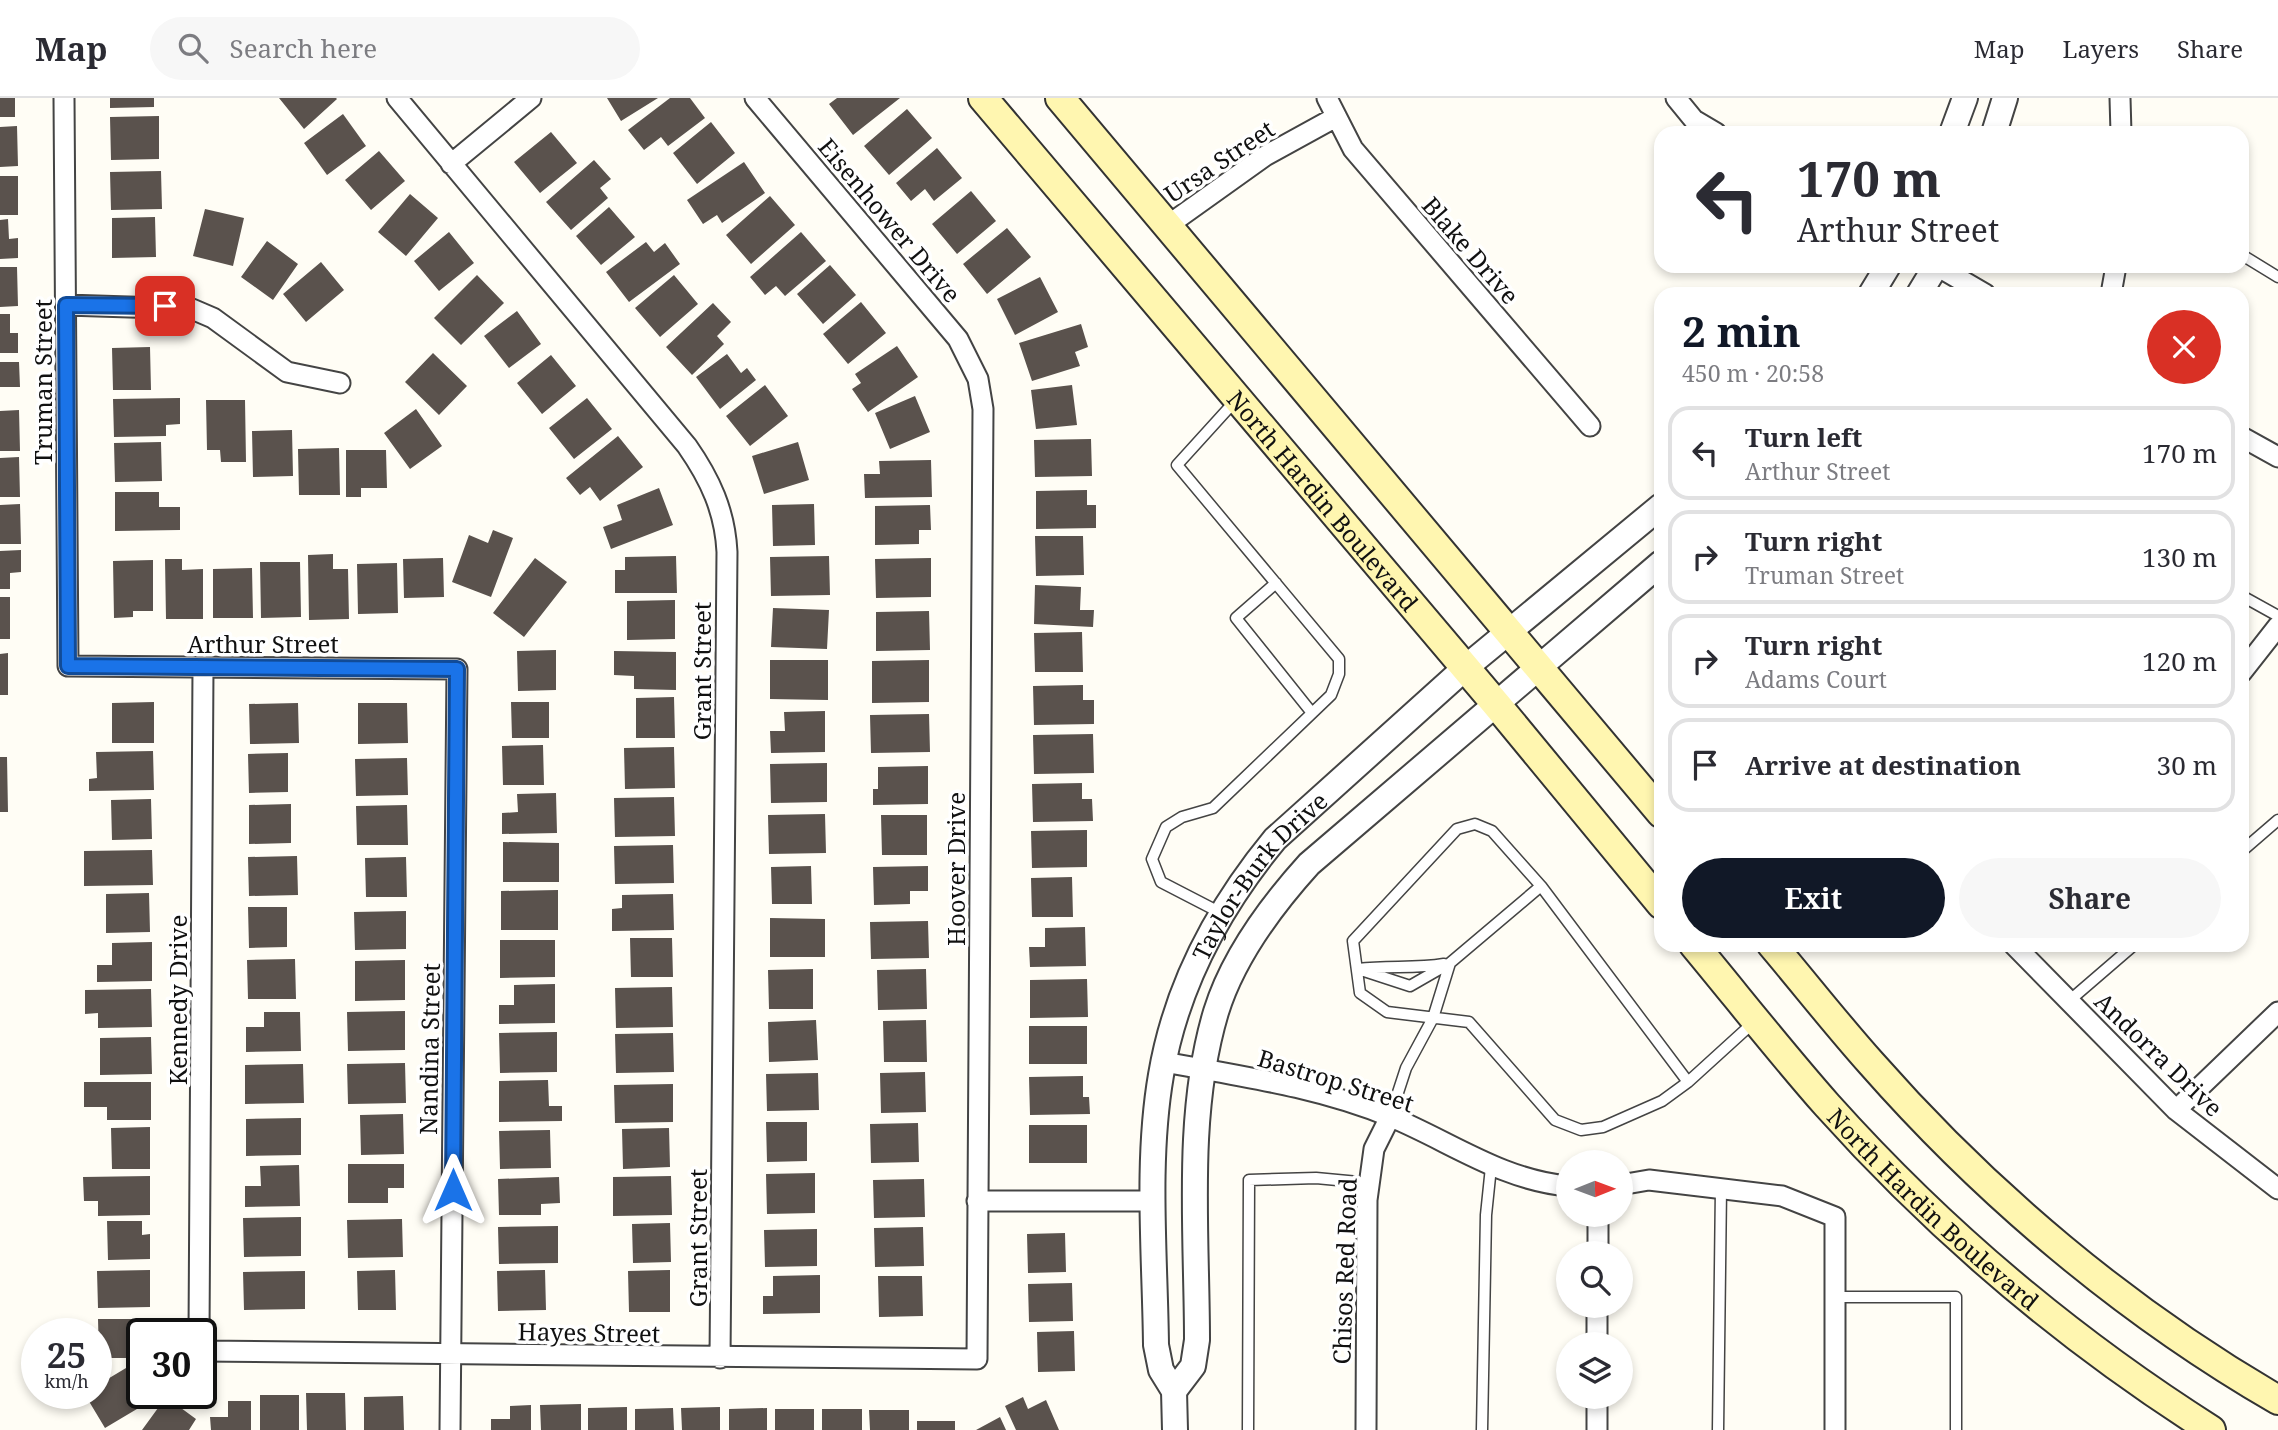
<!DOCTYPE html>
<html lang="en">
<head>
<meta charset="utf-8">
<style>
  body { margin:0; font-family:"Noto Serif",serif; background:#f7f7f7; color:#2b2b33; height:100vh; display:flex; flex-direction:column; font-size:26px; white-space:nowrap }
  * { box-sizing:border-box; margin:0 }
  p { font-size:23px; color:#7c7c81 }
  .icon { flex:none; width:38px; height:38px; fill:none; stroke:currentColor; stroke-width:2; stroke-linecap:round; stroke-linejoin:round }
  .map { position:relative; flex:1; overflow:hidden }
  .drawer { position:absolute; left:1654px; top:189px; width:595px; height:665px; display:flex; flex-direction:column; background:#fff; border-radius:21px; box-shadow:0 4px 10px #0003 }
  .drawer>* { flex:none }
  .top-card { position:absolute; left:1654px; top:28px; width:595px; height:147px; border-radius:21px; box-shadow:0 4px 10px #0003; background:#fff; color:#2b2b33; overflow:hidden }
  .needle { width:46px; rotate:89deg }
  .fabs { position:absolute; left:1556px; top:1052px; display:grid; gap:14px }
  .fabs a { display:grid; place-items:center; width:77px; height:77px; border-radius:50%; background:#fff; box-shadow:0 4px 10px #0003; font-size:35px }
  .speed { position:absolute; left:21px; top:1220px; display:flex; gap:14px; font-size:35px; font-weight:700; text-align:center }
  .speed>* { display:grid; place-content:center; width:91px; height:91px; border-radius:50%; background:#fff; box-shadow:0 4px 10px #0003; line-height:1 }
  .speed small { font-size:18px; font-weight:400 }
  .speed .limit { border:4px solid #111; border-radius:10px; background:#fff; color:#111 }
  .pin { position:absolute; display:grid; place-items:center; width:60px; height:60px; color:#fff; margin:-30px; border-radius:14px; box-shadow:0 4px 10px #0006 }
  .me { position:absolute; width:77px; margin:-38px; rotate:0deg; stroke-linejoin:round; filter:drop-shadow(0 0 5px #0008) }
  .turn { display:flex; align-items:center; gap:24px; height:147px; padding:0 28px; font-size:32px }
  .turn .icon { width:91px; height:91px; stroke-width:2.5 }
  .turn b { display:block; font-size:49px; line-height:60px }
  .round { display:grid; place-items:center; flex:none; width:74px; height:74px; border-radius:37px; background:#f7f7f7 }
  .head { display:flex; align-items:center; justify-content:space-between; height:119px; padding:0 28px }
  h1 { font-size:42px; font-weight:700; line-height:52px; color:#111827 }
  .button { display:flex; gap:14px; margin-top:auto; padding:14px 28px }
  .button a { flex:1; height:80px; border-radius:42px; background:#111827; color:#fff; font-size:28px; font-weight:700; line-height:80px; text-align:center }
  .button a+a { background:#f7f7f7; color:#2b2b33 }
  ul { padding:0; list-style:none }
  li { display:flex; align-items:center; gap:21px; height:94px; margin:0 14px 10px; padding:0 14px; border:4px solid #e1e1e2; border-radius:21px }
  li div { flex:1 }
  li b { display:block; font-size:26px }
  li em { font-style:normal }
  header { display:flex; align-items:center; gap:42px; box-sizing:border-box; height:98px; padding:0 35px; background:#fff; border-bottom:2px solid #e1e1e2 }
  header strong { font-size:33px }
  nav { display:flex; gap:38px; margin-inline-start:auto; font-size:24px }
  .search { width:490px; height:63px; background:#f7f7f7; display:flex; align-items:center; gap:18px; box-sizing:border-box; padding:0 24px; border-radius:38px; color:#7c7c81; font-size:26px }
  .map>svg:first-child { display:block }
  .building { fill:#5a524d }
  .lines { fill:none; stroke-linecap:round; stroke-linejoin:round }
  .service-casing { stroke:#444; stroke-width:13 }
  .minor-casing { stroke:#444; stroke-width:23 }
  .tertiary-casing { stroke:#444; stroke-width:28 }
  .secondary-casing { stroke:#333; stroke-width:32 }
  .service { stroke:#fff; stroke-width:10 }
  .minor { stroke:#fff; stroke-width:19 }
  .tertiary { stroke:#fff; stroke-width:24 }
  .secondary { stroke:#fff6b0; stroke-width:28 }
  .route-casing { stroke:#114b97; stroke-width:18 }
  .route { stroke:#1a73e8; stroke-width:12 }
  .labels { text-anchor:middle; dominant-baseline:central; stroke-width:7; stroke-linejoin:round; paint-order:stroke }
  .street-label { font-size:24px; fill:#111; stroke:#fff }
</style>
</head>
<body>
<header>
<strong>Map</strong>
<div class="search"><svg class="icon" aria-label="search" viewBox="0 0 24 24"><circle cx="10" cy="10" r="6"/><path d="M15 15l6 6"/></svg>Search here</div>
<nav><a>Map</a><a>Layers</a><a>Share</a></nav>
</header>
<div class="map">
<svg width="2278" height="1332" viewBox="0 0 2278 1332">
  <rect width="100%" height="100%" fill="#fffdf5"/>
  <!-- building -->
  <path class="building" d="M0,0h15v19h-15z
    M110,0h44v9l-44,1z
    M279,0h57l1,1 -33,30z
    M607,0h51l-37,23z
    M670,0h20l15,20 -37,28 -7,-9 -17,13 -16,-20z
    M837,0h63l-47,37 -24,-31z
    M907,11l25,29 -43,37 -25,-29z
    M343,16l23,32 -39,29 -23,-32z
    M159,18v43l-48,1 -1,-43z
    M711,24l24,31 -38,31 -24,-31z
    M17,28l1,40 -18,1v-40z
    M551,34l26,31 -37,30 -26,-31z
    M937,50l25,30 -28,23 -9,-12 -14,12 -15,-18z
    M379,53l26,30 -34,29 -26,-30z
    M594,62l17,19 -11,9 8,10 -37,32 -25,-28z
    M744,64l21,31 -43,30 -5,-8 -14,9 -16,-24z
    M161,73l1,38 -51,1 -1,-38z
    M0,78h18v39h-18z
    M971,93l25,30 -39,33 -25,-30z
    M410,96l28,24 -32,38 -28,-24z
    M770,98l25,29 -44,39 -25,-29z
    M609,109l26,30 -34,28 -25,-29z
    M205,111l39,9 -11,48 -40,-10z
    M155,119l1,40 -44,1v-40z
    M8,121l1,20 9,-1v20l-18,1v-39z
    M1007,130l24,29 -44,37 -24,-30z
    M449,134l25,31 -35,28 -25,-30z
    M801,134l25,29 -41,35 -9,-10 -11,9 -15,-18z
    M267,143l31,23 -25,36 -32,-23z
    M646,144l8,10 11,-9 15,21 -51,38 -23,-30z
    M321,164l23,28 -38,32 -23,-28z
    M830,167l26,30 -33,29 -26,-30z
    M0,169h17l1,39 -18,1z
    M477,177l27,28 -43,42 -27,-27z
    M674,177l24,29 -38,33 -25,-29z
    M1040,179l18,35 -43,23 -18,-36z
    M861,204l25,31 -38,31 -25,-30z
    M713,205l18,19 -14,14 7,8 -32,31 -26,-28z
    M517,213l24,33 -32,24 -25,-32z
    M0,216h10v19h8v20h-18z
    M1081,226l7,23 -13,5 5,14 -48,15 -13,-38z
    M897,248l21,31 -50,35 -16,-23 9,-6 -6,-9z
    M150,249l1,43h-38l-1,-42z
    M433,255l34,33 -28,29 -34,-33z
    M727,256l14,19 6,-5 9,12 -36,29 -24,-32z
    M551,257l25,31 -34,28 -25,-31z
    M0,264h19l1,25h-20z
    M765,287l23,31 -38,30 -24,-30z
    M1072,287l5,40 -41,4 -5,-39z
    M915,298l15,36 -40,17 -15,-36z
    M180,300v26l-14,1v11l-52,1 -1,-38z
    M587,300l25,31 -38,30 -25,-31z
    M206,302h39l1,62h-25l-1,-12h-13z
    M416,311l26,37 -32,23 -26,-36z
    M19,312l1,41h-20v-40z
    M292,332l1,46 -40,1 -1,-46z
    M618,338l25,31 -43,34 -10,-14 -10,8 -14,-17z
    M1091,341l1,37 -57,1 -1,-37z
    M161,344l1,39 -47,1 -1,-39z
    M798,344l11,38 -45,14 -12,-38z
    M339,350l1,47h-41l-1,-46z
    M346,352h40l1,38h-26v9h-15z
    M19,359l1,40h-20v-39z
    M931,362l1,37 -67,1 -1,-24h16l-1,-13z
    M659,390l14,37 -62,24 -8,-22 19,-7 -5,-15z
    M1087,392v15h9v23l-60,1v-38z
    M115,394h44v15h21v23l-65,1z
    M20,406l1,40h-21v-39z
    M814,406l1,41 -42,1 -1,-41z
    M930,407l1,25h-12v14l-44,1v-39z
    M493,432l20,8 -22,59 -39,-15 17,-47 19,8z
    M1035,438h48l1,39 -48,1z
    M21,452v22l-11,1v16h-10v-38z
    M333,456v15h15l1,50 -40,1 -1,-65z
    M676,458l1,37h-62v-23h10v-13z
    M829,458l1,39 -59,1 -1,-39z
    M443,460l1,39 -40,1 -1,-39z
    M535,460l32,24 -43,55 -31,-24z
    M931,460v39l-55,1 -1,-39z
    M165,461h17v11l21,-1v50h-37z
    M153,462v51h-20v6l-19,1 -1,-57z
    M260,464h40l1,55 -40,1z
    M397,465l1,50 -40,1 -1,-50z
    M252,470l1,50h-40v-49z
    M1035,487l46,2 -1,23h14l-1,17 -59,-3z
    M0,499h10v42h-10z
    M675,502v39l-48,1v-39z
    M773,510l56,2 -2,39 -56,-2z
    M929,513l1,39 -54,1v-39z
    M1082,534l1,40h-48l-1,-39z
    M556,552v40l-38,1 -1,-40z
    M614,553l62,1v38l-42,-1v-13l-20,-1z
    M8,555v42h-8v-41z
    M770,562h58v40l-58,-1z
    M929,562v42l-57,1v-42z
    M1083,587v15h11v24l-60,1 -1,-39z
    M674,599l1,41h-39v-40z
    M154,604v41h-42v-40z
    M511,604h38v36h-37z
    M298,605l1,40 -49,1 -1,-40z
    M358,605h49l1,40 -50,1z
    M825,613v41l-54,1 -1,-22h15l-1,-19z
    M929,616l1,38 -59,1 -1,-38z
    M1093,636l1,39 -60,1 -1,-39z
    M543,647l1,40h-41l-1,-39z
    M674,649l1,41 -50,1 -1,-41z
    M153,653l1,39 -65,1v-12l8,-1 -1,-26z
    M288,655v39l-39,1 -1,-39z
    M0,659h7l1,55h-8z
    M407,660l1,37 -52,1 -1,-37z
    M827,665v39l-56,1 -1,-39z
    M928,668v38l-55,1v-16h5v-22z
    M1082,685v16h10l1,22 -60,1 -1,-38z
    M556,695l1,40 -55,1v-21l16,-1 -1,-18z
    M674,699l1,39 -60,1 -1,-39z
    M151,701l1,40 -40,1 -1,-40z
    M291,706v39l-42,1v-39z
    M407,707l1,40h-51l-1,-39z
    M825,716l1,39 -57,1 -1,-39z
    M881,717h46v40h-45z
    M1087,732v37l-55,1 -1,-37z
    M503,744l56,1v39h-56z
    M673,747l1,38 -59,1 -1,-38z
    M152,752l1,35 -69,1v-35z
    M297,758l1,39 -49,1 -1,-39z
    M406,759l1,40h-41l-1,-39z
    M811,768l1,38h-40l-1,-37z
    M928,768v25h-18v13l-36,1 -1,-38z
    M1072,779l1,40h-41l-1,-39z
    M558,792v40h-57v-39z
    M149,795l1,39 -44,1v-39z
    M673,796l1,36 -62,1v-22l10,-1v-13z
    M248,809h39v40l-38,1z
    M406,813v38l-51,1 -1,-38z
    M770,820l55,1v38h-55z
    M928,823l1,37 -58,1 -1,-37z
    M1085,829l1,39 -56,1 -1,-20h16v-19z
    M630,840h42l1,39h-42z
    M500,842h55v37l-55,1z
    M152,844v39l-55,1v-17h15v-22z
    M295,861l1,40h-48l-1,-39z
    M405,862v40l-50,1v-40z
    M813,871v40h-44l-1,-39z
    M926,871l1,40 -49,1 -1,-40z
    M1087,881l1,38 -58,1v-38z
    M555,886v39l-56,1v-19h15v-20z
    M672,889l1,40 -57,1 -1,-40z
    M151,891l1,38 -54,1v-15l-13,1v-24z
    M405,913v39l-57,1 -1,-39z
    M264,914h36l1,39 -55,1v-25h18z
    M816,922l2,40 -49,2 -1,-40z
    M926,922l1,42h-43l-1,-41z
    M1029,928h58v38h-58z
    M557,934v40l-57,1 -1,-40z
    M673,935l1,39 -58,1 -1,-39z
    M151,939l1,37 -52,1v-37z
    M405,965l1,40 -58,1 -1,-40z
    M303,966l1,39 -59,1v-39z
    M925,974l1,40 -45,1 -1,-40z
    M818,975l1,37 -52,1 -1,-37z
    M1083,978v21h6l1,17 -60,1 -1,-38z
    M548,982l1,26h13v15l-63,1v-41z
    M84,984h67v38h-44v-13h-23z
    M673,986v38l-58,1 -1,-38z
    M403,1016l1,40 -43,1 -1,-40z
    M301,1020v37l-55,1v-37z
    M766,1024h41v39l-40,1z
    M918,1025l1,39 -48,1 -1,-39z
    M1029,1027h58v38h-58z
    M150,1029v42h-38l-1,-41z
    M669,1030l1,39 -47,2 -1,-40z
    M550,1032l1,38 -51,1 -1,-38z
    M348,1066h56v24h-16v15h-40z
    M299,1067l1,41 -55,1v-21h16l-1,-20z
    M815,1075v40l-48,1 -1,-40z
    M150,1078v39l-52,1v-15h-14l-1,-24z
    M671,1078l1,39 -59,1v-39z
    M559,1079l1,26 -19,1v11h-42l-1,-36z
    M924,1081l1,38 -51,1 -1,-38z
    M301,1119v39l-57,1 -1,-39z
    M402,1121l1,38 -55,1 -1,-38z
    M107,1123h35v14l8,-1v25l-42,1z
    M670,1125l1,39 -38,1 -1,-39z
    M558,1128v37l-59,1 -1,-37z
    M923,1129l1,39 -49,1 -1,-39z
    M817,1131v37l-52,1 -1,-37z
    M1065,1135l1,39 -38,1 -1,-39z
    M150,1172v37l-52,1 -1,-37z
    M395,1172l1,40h-38l-1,-39z
    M545,1172l1,40 -48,1 -1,-40z
    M670,1172v42h-41l-1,-41z
    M305,1173v38l-61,1 -1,-38z
    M820,1177v38l-57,1v-18h10v-20z
    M878,1178h44l1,40 -44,1z
    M1072,1185l1,38 -44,1 -1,-38z
    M98,1221h36l1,39h-36z
    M1074,1233l1,40 -37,1 -1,-40z
    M126,1270l21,35 -42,25 -21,-35h12v-7z
    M306,1295h39l1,37h-39z
    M260,1297h39v35h-39z
    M403,1298l1,34h-40v-33z
    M166,1299l30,22 -7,11h-47z
    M1023,1299l5,12 18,-9 13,30h-43l-11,-24z
    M228,1303h23v29h-40l-1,-13h18z
    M581,1306v26h-40l-1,-25z
    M531,1307v25h-40v-11h19v-13z
    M627,1309v23h-39v-22z
    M720,1309v23h-38l-1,-22z
    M673,1310l1,22h-39v-21z
    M767,1310v22h-38v-21z
    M775,1311h39v21h-39z
    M822,1311h40v21h-40z
    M869,1312h40v20h-39z
    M1000,1319l6,13h-30z
    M917,1323h38v9h-38z"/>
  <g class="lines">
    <!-- service casing -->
    <g class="service-casing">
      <path id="service" d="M2242,157l36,22
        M1276,485l-40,35 76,95
        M2242,498l36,20
        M2242,753l36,-31
        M1541,788l-49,-55 -17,-7 -18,5 -104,112 7,52 27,19 82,10 86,98 26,10 22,-3 59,-26 26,-19
        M1221,815l-60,-31 -9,-23 14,-32 16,-10 31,-9 118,-113 8,-21v-15l-162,-194 59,-65
        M1358,871l52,17 40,-23
        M1358,871c30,-4 56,0 86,-5
        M2069,903l65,-56
        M1390,1019l16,-49 27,-50 17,-55 91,-77 147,196 66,-60
        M1835,1199h121v133
        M1248,1332l1,-250 67,-2 53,5
        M1482,1332l4,-215 5,-48
        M1718,1332l3,-242"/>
    </g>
    <!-- minor casing -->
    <g class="minor-casing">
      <path id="minor" d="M64,0l4,568 389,3 -7,761
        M397,0l290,348c23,33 38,65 40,106l-7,806
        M1327,0l26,51 237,277
        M1676,0l18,22 22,13
        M2120,0l1,35
        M451,66l80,-66
        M1167,128l98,-70 71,-39
        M1937,168l48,28
        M2111,196l5,-28
        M66,207l126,4 21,9 74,54 53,11
        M2242,339l36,20
        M2242,574l36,-46
        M2014,847l162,165 102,79
        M1164,964c75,14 155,25 227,55 60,25 111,63 177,69
        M2176,1012l102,-98
        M1620,1087l29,-5 133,16 53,21v213
        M977,1103h177
        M1598,1155v-39
        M199,1236l4,-666
        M1597,1246v-38
        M201,1253l776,8 6,-950 -5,-30 -20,-40 -203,-241
        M1366,1332l1,-230 7,-51 16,-32
        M1597,1332v-34"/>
    </g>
    <!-- tertiary casing -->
    <g class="tertiary-casing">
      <g id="tertiary">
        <path d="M1952,35l13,-35"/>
        <path d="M1994,35l11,-35"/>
        <path d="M1871,196l17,-28"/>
        <path d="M1919,196l17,-28"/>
        <path d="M1174,1293l19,-25 4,-26c0,-107 -12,-225 19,-328 17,-55 55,-106 93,-148l352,-301"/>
        <path id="s1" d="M1175,1332l-1,-39 -13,-21 -5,-25c-1,-89 -10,-183 5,-270 15,-89 58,-168 114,-236l190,-171 196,-162"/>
      </g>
    </g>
    <!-- secondary casing -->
    <g class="secondary-casing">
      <g id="secondary">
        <path id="s2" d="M983,0l513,606 165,200"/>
        <path d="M1060,0l601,715"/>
        <path id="s3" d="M1694,847c44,53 87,108 133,160 112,125 242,235 384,325"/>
        <path d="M1772,847c33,39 65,80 99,118 116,132 255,249 407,337"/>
      </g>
    </g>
    <!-- service -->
    <use href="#service" class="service"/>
    <!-- minor -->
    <use href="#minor" class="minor"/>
    <!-- tertiary -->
    <use href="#tertiary" class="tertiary"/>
    <!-- secondary -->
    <use href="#secondary" class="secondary"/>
  </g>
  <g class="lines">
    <!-- route casing -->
    <g class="route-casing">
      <path id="route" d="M165,208l-99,-1 2,361 389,3 -4,521"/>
    </g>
    <!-- route -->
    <use href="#route" class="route"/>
  </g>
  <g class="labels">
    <!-- street labels -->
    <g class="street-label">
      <text transform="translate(1219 63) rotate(-34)">Ursa Street</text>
      <text transform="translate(890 122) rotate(50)">Eisenhower Drive</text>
      <text transform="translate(1471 152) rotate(49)">Blake Drive</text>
      <text transform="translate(42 284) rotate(-90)">Truman Street</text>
      <text stroke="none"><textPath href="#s2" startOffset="527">North Hardin Boulevard</textPath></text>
      <text x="263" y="545">Arthur Street</text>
      <text transform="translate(701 573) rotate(-90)">Grant Street</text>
      <text transform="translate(955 771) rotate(-90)">Hoover Drive</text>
      <text stroke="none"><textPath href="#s1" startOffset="586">Taylor-Burk Drive</textPath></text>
      <text transform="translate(177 902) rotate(-90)">Kennedy Drive</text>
      <text transform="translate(429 951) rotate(-89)">Nandina Street</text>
      <text transform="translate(2159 956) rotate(44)">Andorra Drive</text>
      <text transform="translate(1336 982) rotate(17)">Bastrop Street</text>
      <text stroke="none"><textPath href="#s3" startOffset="357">North Hardin Boulevard</textPath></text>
      <text transform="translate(697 1140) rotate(-90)">Grant Street</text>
      <text transform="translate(1344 1173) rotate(-88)">Chisos Red Road</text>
      <text transform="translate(589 1234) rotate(1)">Hayes Street</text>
    </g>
  </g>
</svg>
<div class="fabs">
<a><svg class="needle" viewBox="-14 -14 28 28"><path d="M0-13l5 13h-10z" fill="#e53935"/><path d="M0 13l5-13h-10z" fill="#7c7c81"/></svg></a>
<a><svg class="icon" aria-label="search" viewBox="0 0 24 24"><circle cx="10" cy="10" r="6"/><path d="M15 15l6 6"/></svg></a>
<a><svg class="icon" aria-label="layers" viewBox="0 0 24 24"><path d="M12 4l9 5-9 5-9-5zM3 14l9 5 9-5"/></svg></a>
</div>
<div class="speed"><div>25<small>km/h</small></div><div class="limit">30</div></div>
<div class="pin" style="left:165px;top:208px;background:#d93025"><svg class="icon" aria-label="arrive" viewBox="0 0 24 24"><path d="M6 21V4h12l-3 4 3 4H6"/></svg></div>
<svg class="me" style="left:453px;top:1092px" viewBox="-20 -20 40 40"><path d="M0-17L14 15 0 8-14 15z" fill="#1a73e8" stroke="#fff" stroke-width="4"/></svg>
<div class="top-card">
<div class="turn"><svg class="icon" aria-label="left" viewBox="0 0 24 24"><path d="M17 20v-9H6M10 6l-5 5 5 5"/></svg><div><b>170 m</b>Arthur Street</div></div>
</div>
<section class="drawer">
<div class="head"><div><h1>2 min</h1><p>450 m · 20:58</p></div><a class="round" style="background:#d93025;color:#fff"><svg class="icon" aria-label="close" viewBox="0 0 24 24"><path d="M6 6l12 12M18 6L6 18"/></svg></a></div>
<ul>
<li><svg class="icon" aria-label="left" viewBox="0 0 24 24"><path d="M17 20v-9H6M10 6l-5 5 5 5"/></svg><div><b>Turn left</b><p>Arthur Street</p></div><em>170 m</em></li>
<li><svg class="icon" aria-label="right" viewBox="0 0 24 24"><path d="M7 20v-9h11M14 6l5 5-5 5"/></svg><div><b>Turn right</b><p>Truman Street</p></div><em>130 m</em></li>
<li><svg class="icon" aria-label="right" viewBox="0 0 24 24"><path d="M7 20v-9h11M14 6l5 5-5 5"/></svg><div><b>Turn right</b><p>Adams Court</p></div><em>120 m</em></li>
<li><svg class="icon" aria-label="arrive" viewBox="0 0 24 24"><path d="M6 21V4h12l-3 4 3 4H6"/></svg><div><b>Arrive at destination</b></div><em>30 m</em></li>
</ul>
<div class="button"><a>Exit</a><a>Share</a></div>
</section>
</div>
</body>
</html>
